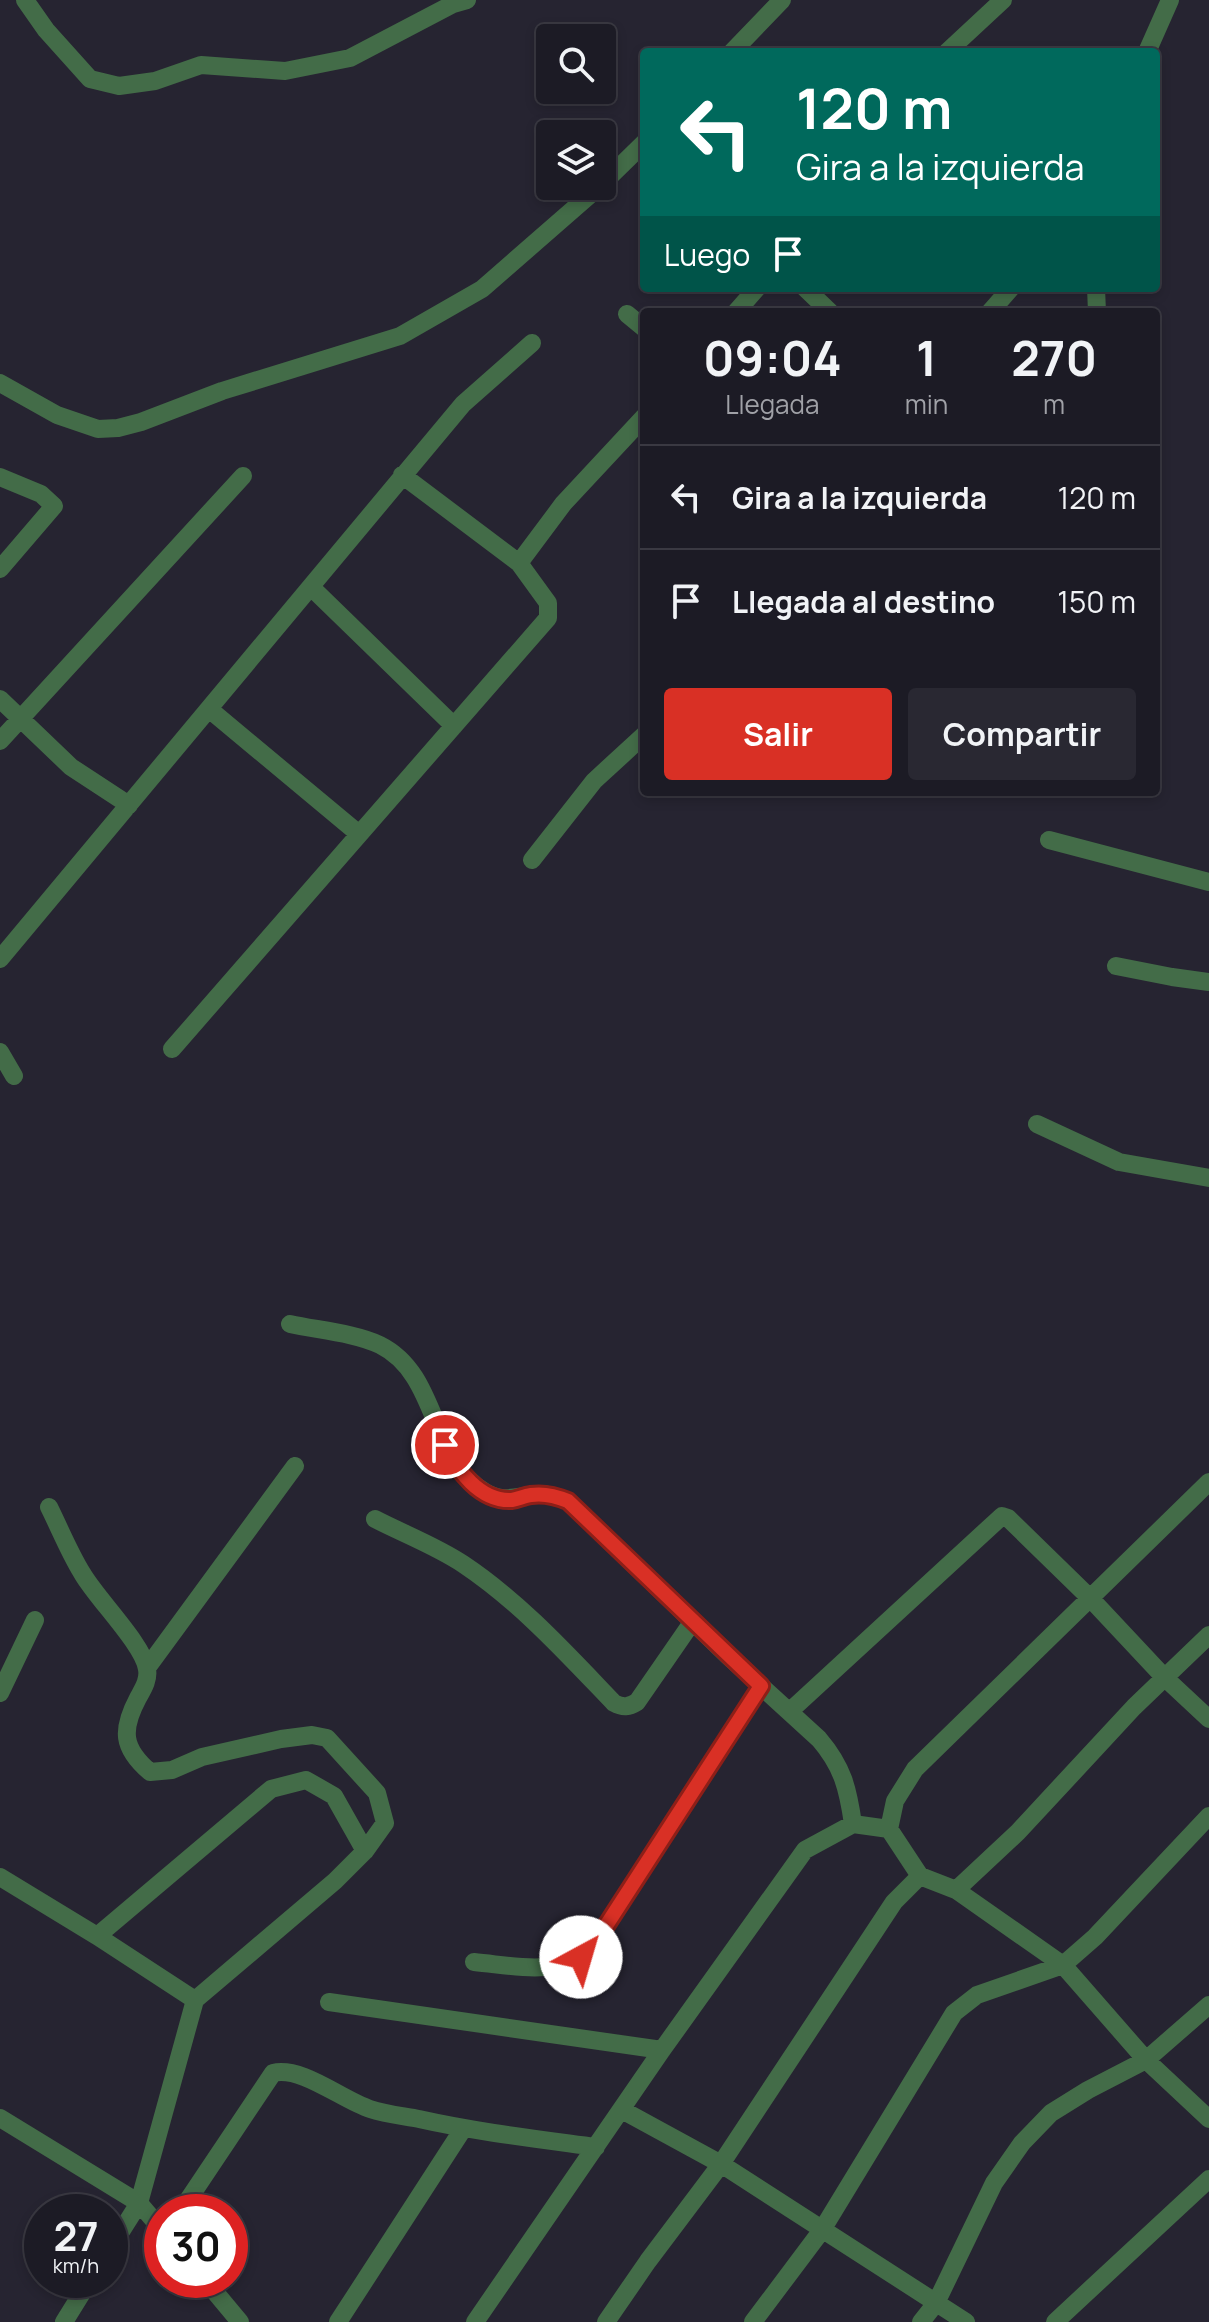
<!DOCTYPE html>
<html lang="es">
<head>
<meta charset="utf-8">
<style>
  body { margin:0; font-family:Manrope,sans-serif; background:#292832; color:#f1f3f6; height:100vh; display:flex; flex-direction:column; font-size:30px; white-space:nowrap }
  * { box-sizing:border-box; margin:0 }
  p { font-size:26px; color:#a0a1a7 }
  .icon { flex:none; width:44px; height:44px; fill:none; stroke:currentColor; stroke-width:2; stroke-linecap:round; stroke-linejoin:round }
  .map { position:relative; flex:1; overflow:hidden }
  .drawer { position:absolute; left:640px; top:308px; width:520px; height:488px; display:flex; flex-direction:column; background:#1c1b25; border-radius:8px; box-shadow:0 4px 12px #0003,0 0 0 2px #3a3942 }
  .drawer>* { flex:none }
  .hud { position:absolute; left:640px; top:48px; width:520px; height:244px; border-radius:8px; box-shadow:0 4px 12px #0003,0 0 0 2px #3a3942; background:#00695c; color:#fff; overflow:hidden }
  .buttons { position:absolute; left:536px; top:24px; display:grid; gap:16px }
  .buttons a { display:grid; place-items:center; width:80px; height:80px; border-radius:8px; background:#1c1b25; box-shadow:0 4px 12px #0003,0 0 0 2px #3a3942; font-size:40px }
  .speed { position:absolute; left:24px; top:2194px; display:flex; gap:16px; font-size:40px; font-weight:700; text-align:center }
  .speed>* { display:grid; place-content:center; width:104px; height:104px; border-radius:50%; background:#1c1b25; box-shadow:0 4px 12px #0003,0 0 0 2px #3a3942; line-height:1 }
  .speed small { font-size:20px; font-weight:400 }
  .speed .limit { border:12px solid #d22; background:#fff; color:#111 }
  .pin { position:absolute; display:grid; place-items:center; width:68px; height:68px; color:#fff; margin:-34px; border:4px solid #fff; border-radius:50%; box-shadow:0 2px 8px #0007 }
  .me { position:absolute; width:88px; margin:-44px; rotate:39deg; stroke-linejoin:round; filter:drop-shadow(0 0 6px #0008) }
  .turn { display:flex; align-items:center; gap:28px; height:168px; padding:0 24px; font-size:36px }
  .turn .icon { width:104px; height:104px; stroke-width:2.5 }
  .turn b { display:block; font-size:56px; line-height:68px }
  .then { display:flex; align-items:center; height:76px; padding:0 24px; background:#0003; gap:16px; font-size:30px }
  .eta { display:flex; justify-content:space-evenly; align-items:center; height:136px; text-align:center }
  .eta b { font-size:48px; font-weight:700; line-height:56px }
  .cta { display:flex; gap:16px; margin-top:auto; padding:16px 24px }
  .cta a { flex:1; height:92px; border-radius:8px; background:#d93025; color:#fff; font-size:32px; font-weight:700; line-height:92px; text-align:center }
  .cta a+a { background:#292832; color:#f1f3f6 }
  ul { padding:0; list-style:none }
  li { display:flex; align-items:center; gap:24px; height:104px; padding:0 24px; border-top:2px solid #3a3942 }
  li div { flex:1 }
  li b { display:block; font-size:30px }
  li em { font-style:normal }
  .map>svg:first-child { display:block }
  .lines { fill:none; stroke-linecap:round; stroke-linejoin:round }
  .minor { stroke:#436c48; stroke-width:18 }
  .route-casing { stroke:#8d1f18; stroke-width:20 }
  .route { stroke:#d93025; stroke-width:14 }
</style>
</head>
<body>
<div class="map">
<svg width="1209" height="2322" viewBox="0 0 1209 2322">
  <rect width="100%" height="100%" fill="#262431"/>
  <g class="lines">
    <!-- minor -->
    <path class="minor" d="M25,0l21,30 44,49 29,7 36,-5 46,-16 84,6 65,-13 103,-54 14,-4
      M732,52l50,-52
      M947,52l56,-52
      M1147,52l23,-52
      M602,184l42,-41
      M805,288l25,24
      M1096,288l1,24
      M736,312l21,-24
      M990,312l21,-24
      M627,314l17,14
      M0,383l57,32 41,14 20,-1 23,-6 81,-31 178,-55 82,-47 118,-103
      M0,477l41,17 13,12 -54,63
      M519,563l44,-59 81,-87
      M311,587l143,139
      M0,699l71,68 58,38
      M209,709l150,125
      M0,741l243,-265
      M1049,840l160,42
      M532,860l62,-79 50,-46
      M0,959l463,-555 69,-61
      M1116,966l56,11 37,5
      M172,1049l376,-431v-15l-29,-40 -117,-88
      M0,1052l14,24
      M1037,1124l82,38 90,16
      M290,1324c27,6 65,9 90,21 60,30 49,114 105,147 20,12 33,3 54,2 10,0 20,3 29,7l159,154 92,84c24,28 29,50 34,85
      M49,1507c11,22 20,45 33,66 14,25 61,71 65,96 2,11 -4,20 -9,29 -17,32 -16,50 12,74l22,-2 30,-13 79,-18 31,-4 15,3 50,55 8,30 -20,28 -30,30 -140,119 -56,203 -29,46
      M375,1519c29,15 61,27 88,45 57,38 104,90 151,139 9,5 15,4 23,-1l56,-81
      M147,1668l148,-202
      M0,1693l35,-73
      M790,1711l212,-195 6,2 82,80 74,79 45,42
      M889,1829l6,-28 20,-32 294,-287
      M0,1877l97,59 98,64
      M956,1890l62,-58 116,-125 75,-72
      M97,1936l174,-147 35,-9 28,16 31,55
      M474,1962c43,4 80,15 117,-13l170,-263
      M329,2002l333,48
      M622,2110l99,54 245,158
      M0,2118l139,85 23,27
      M180,2212l93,-139c29,-7 69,27 97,36 15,5 33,7 49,10 58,13 118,20 177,28
      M205,2280l35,42
      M64,2322l26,-42
      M338,2322l125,-193
      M475,2322l187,-272 143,-200 48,-26 36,5 31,47 36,14 107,75 83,95 63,59
      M606,2322l42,-61 73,-97 173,-262 26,-26
      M753,2322l69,-92 132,-217 23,-18 86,-30 32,-28 114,-121
      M921,2322l15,-19 58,-120 28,-40 29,-30 37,-23 58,-30 63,-55
      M1055,2322l154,-143"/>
  </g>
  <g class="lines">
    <!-- route casing -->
    <g class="route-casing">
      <path id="route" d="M445,1445c12,25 35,57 67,55 6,-1 12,-4 19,-5 13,-2 25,1 37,6l193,185 -170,263 -10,8"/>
    </g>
    <!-- route -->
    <use href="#route" class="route"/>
  </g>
</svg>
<div class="buttons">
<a><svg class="icon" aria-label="search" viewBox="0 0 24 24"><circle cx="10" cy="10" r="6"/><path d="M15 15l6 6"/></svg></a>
<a><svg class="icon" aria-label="layers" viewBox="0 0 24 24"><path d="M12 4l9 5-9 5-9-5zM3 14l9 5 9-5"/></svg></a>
</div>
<div class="speed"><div>27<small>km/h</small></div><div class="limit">30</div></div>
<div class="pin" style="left:445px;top:1445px;background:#d93025"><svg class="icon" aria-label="arrive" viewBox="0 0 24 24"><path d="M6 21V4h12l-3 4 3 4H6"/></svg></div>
<svg class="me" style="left:581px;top:1957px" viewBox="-20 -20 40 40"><circle r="19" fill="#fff"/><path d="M0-13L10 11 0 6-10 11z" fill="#d93025"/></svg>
<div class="hud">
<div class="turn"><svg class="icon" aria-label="left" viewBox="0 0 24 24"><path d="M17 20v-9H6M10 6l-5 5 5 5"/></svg><div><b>120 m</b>Gira a la izquierda</div></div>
<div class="then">Luego<svg class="icon" aria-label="arrive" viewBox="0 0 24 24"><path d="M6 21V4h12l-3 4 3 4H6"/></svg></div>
</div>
<section class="drawer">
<div class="eta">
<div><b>09:04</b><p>Llegada</p></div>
<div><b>1</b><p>min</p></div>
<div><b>270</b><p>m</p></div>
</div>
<ul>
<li><svg class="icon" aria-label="left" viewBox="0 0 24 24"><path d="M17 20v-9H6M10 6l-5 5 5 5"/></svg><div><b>Gira a la izquierda</b></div><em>120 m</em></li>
<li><svg class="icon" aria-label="arrive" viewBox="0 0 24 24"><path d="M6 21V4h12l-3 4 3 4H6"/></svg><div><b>Llegada al destino</b></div><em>150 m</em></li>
</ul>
<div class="cta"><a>Salir</a><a>Compartir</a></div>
</section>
</div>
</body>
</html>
